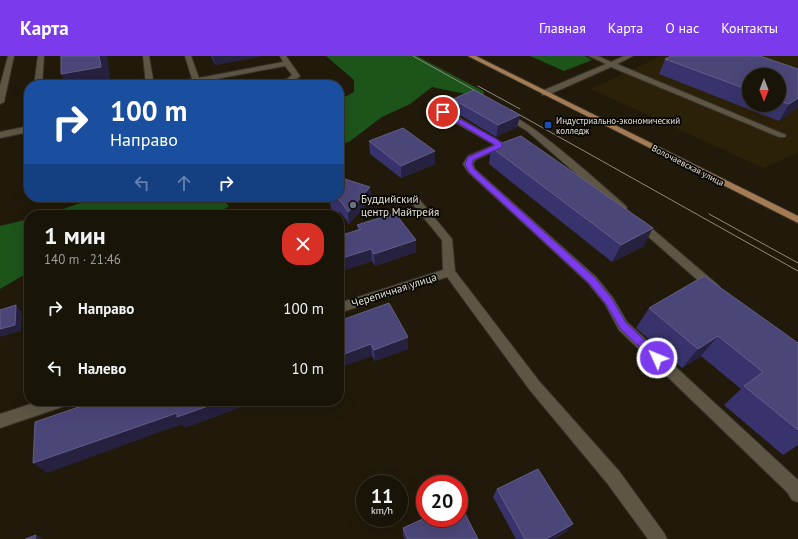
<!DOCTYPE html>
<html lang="ru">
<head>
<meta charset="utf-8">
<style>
  body { margin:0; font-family:"PT Sans",sans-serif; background:#221d12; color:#f1f3f6; height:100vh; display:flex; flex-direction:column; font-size:15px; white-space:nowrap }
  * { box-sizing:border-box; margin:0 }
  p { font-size:13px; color:#9f9e9c }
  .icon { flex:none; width:22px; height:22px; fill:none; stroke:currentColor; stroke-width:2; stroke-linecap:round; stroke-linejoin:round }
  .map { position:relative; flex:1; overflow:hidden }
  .side { position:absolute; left:24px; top:154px; width:320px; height:196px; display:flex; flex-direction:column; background:#191408; border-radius:16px; box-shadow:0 4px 16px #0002,0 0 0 1px #373329 }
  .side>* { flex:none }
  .top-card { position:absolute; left:24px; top:24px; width:320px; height:122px; border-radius:16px; box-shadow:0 4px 16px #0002,0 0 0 1px #373329; background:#1a4fa0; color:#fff; overflow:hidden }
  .needle { width:26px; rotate:180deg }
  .fabs { position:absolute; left:742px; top:12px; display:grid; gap:8px }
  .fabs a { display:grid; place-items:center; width:44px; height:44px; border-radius:50%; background:#191408; box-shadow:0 4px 16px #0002,0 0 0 1px #373329; font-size:20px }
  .speed { position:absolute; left:356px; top:419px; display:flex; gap:8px; font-size:20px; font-weight:700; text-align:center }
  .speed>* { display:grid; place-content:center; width:52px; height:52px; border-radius:50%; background:#191408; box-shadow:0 4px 16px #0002,0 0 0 1px #373329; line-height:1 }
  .speed small { font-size:10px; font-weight:400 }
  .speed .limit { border:6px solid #d22; background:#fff; color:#111 }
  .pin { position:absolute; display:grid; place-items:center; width:34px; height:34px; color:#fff; margin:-17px; border:2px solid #fff; border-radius:50%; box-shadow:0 1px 4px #0007 }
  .me { position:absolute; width:44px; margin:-22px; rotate:314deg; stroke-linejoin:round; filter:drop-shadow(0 0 3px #0008) }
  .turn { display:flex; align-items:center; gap:14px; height:84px; padding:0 20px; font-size:18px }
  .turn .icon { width:52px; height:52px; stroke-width:2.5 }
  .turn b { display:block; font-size:28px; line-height:34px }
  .lanes { display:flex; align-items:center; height:38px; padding:0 20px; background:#0003; justify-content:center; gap:20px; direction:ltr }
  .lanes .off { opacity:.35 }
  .round { display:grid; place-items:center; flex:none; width:42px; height:42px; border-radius:16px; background:#221d12 }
  .overview { display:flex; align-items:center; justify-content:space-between; height:68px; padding:0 20px }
  h1 { font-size:24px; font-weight:700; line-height:30px }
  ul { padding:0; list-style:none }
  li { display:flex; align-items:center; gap:12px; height:60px; padding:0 20px }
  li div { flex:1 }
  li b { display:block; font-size:15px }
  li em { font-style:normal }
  header { display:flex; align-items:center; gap:24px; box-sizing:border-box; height:56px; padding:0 20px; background:#7c3aed; color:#fff }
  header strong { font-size:19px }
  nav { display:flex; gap:22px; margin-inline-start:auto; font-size:14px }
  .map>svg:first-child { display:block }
  .built { fill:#2b2109; fill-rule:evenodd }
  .forest { fill:#1d541a }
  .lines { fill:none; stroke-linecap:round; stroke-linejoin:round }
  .minor-casing { stroke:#37312b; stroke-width:2 }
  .major-casing { stroke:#37312b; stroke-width:2 }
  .minor { fill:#5e5644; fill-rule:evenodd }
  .major { fill:#a47b53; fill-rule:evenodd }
  .tram { stroke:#8f8a7c; stroke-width:1 }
  .wall { fill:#38336c; fill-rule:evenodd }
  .shaded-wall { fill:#272140 }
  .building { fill:#4b4678; stroke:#635e86 }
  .route { fill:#7c3aed; stroke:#51269a }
  .transit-dot { fill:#1a4fb4; stroke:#080602; stroke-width:1.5 }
  .worship-dot { fill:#6b7280; stroke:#080602; stroke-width:1.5 }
  .labels { text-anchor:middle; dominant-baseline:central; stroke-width:3.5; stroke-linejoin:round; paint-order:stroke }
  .far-poi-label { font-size:9px; fill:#e7e2d7; stroke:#080602; text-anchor:start }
  .far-street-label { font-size:9px; fill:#e7e2d7; stroke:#080602 }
  .poi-label { font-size:11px; fill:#e7e2d7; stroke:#080602; text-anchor:start }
  .street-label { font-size:11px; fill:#e7e2d7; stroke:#080602 }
</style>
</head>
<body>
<header>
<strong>Карта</strong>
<nav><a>Главная</a><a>Карта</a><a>О нас</a><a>Контакты</a></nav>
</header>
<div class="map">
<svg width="798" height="483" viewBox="0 0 798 483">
  <rect width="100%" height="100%" fill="#211a0a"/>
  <!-- built -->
  <path class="built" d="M661,0h137v97l-35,15 -172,-79zM749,19h30v30h-30z"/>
  <!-- forest -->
  <path class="forest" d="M326,0h91l66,35 2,7 -53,-11 -22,17 -28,13 -33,25 -10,2v-44l15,-8v-12z
    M530,0h55l7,4 -28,11z
    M98,141h121l10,9 -13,9h-170z
    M29,163v53l-29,17v-63z"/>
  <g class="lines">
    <!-- minor casing -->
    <g class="minor-casing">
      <path id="minor" d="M8,0h6l-10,46 -4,2v-18z
        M38,0h6l-2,29h-8z
        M143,0h6l5,29h-8z
        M185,0h6l8,22 84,-16 -3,-6h6l14,20c-10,10 -23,9 -36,9l1,-2 22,-4 5,-4 -7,-9 -101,19h-16l1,-2 23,-4z
        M589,0h9l13,6 13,-6h9l-16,8 169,71 -1,2h-6l-168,-70 -63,28h-6v-4l64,-27z
        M440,54h6l57,33 1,2 -1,2 -28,13 -2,4 2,5 121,108 17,21 14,24 171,158v22l-6,-2 -5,-8 -168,-162 -14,-26 -17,-21 -120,-111 -5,-8 5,-8 26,-11 -54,-31z
        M509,60c14,-3 101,76 117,90l1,2 -1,2h-8l-91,-79 -18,-11z
        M29,70v6l-29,6v-6z
        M415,142l4,1 33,40 3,32 84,110 80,90 45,62 3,6h-19l-41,-56 -78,-94 -82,-112 -108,36v-10l104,-33 -1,-30 -32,-39z
        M639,164l4,1 75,64 2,3 -2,3 -4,1 -4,-1 -75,-66 -1,-2 1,-2z
        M40,345h27l-2,5 -65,22v-14z"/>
    </g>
    <!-- major casing -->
    <g class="major-casing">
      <path id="major" d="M468,0h8l322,160v7z"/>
    </g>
    <!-- minor -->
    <use href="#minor" class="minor"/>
    <!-- major -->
    <use href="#major" class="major"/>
    <!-- tram -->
    <path class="tram" d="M413,0l70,39
      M478,30l42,23
      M511,54l287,161
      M709,158l89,49"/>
  </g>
  <!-- wall -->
  <path class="wall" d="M211,0h51l-47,9z
    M665,3l133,10v38l-19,14 -120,-47zM749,19h30v30h-30z
    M453,43l67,16 -3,12 -21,10 -44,-27z
    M369,85l66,23 -34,14 -31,-24z
    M491,91l153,99 -32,16 -123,-98z
    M370,131l1,12 -22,25 -8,-11 -10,-4 -2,-12z
    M357,169l59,15v12l-41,14 -3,-5 -33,11v-36l19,-6z
    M649,252l149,35v102l-15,10 -59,-50 17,-16 -40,-33 -19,12 -46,-40z
    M339,265l69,28 -33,12 -3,-5z
    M497,433l69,43 -12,7h-38l-23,-42z
    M403,472l75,11h-73l-2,-3z"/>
  <!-- shaded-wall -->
  <path class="shaded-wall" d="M99,0h8l4,29h-44l-6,-11z
    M213,0h49l-47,9z
    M798,42v9l-19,14 10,-17z
    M520,59l-3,12 -21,10 2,-12z
    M435,95v13l-34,14v-12z
    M370,131l1,12 -22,25 -1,-12z
    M653,172l-9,18 -32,16 9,-17z
    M416,184v12l-41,14 -1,-12z
    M371,193l1,12 -33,11v-13z
    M16,249l6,7 -1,19 -21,6v-8z
    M718,280l-17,20 -19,12 16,-19z
    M408,281v12l-33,12 -1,-11z
    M371,288l1,12 -33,12v-12z
    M222,345h36l-73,27 -3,-4 -135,49 -14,-10 144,-50z
    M573,468l-7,8 -12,7h-8z
    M36,479l8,4h-9z"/>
  <!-- building -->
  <path class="building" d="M61,0h38l2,11 -40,7z
    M671,0h89l38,13v29l-9,6 -10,-3v-26h-30v15l-84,-31z
    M474,34l46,25 -22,10 -45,-26z
    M403,72l32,23 -34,15 -32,-25z
    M521,80l132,92 -32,17 -130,-98z
    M345,123l25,8 -22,25 -8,-12 -11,-3h10v-11z
    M395,157l21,27 -42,14 -3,-5 -32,10v-23l22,-7 -4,-4z
    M704,220l94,67v87l-54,-44 19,-14 -45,-36 -20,13 -49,-41z
    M389,247l19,34 -34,13 -3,-6 -32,12v-35z
    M16,249l-1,20 -15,4v-19z
    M104,345h118l-45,16v-4l-144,50 2,-41 58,-20v3z
    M538,413l35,55 -27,15h-21l-28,-50z
    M459,446l19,37h-70l-5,-11 22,-10h34z
    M36,479l-1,4h-10z"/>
  <!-- route -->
  <path class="route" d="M441,55h4l53,29 4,4v3l-29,13 -1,4 2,5 121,109 17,21 14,24 35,32 1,3 -1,3 -4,1 -3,-1 -34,-33 -14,-24 -17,-21 -120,-111 -4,-8 3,-7 27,-12 -54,-32z"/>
  <!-- markers -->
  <rect class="transit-dot" x="544" y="65" width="8" height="8" rx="2"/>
  <circle class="worship-dot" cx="353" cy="149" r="4"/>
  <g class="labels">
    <!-- far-poi labels -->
    <g class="far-poi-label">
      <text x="556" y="64">Индустриально-экономический<tspan x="556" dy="10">колледж</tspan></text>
    </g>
    <!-- far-street labels -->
    <g class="far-street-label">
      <text transform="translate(688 109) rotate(27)">Волочаевская улица</text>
    </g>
    <!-- poi labels -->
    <g class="poi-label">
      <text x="361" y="143">Буддийский<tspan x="361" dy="13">центр Майтрейя</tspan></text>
    </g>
    <!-- street labels -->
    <g class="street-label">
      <text transform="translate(394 234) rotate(-18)">Черепичная улица</text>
    </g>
  </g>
</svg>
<div class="fabs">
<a><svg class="needle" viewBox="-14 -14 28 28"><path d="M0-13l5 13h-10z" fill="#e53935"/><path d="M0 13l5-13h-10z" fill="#9f9e9c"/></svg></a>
</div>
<div class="speed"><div>11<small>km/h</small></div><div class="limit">20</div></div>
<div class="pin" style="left:443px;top:56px;background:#d93025"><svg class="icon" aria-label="arrive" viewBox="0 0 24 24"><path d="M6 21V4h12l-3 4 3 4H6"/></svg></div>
<svg class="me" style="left:657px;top:302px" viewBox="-20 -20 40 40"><circle r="17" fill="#7c3aed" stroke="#fff" stroke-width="3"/><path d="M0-11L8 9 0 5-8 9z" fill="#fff"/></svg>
<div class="top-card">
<div class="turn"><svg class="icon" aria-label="right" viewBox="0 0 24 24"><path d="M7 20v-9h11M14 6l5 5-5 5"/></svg><div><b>100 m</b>Направо</div></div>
<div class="lanes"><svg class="icon off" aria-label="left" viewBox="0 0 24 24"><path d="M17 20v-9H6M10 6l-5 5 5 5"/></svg><svg class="icon off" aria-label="ahead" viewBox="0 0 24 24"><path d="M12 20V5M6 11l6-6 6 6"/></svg><svg class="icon" aria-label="right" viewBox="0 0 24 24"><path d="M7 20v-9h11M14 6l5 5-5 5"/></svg></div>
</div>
<section class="side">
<div class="overview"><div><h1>1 мин</h1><p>140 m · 21:46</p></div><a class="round" style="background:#d93025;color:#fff"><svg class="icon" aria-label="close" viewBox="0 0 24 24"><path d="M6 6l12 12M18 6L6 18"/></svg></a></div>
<ul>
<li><svg class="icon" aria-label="right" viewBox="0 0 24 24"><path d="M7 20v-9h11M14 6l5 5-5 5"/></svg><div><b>Направо</b></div><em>100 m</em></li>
<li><svg class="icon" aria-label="left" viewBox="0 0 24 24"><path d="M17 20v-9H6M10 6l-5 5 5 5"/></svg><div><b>Налево</b></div><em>10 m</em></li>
</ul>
</section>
</div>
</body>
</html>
